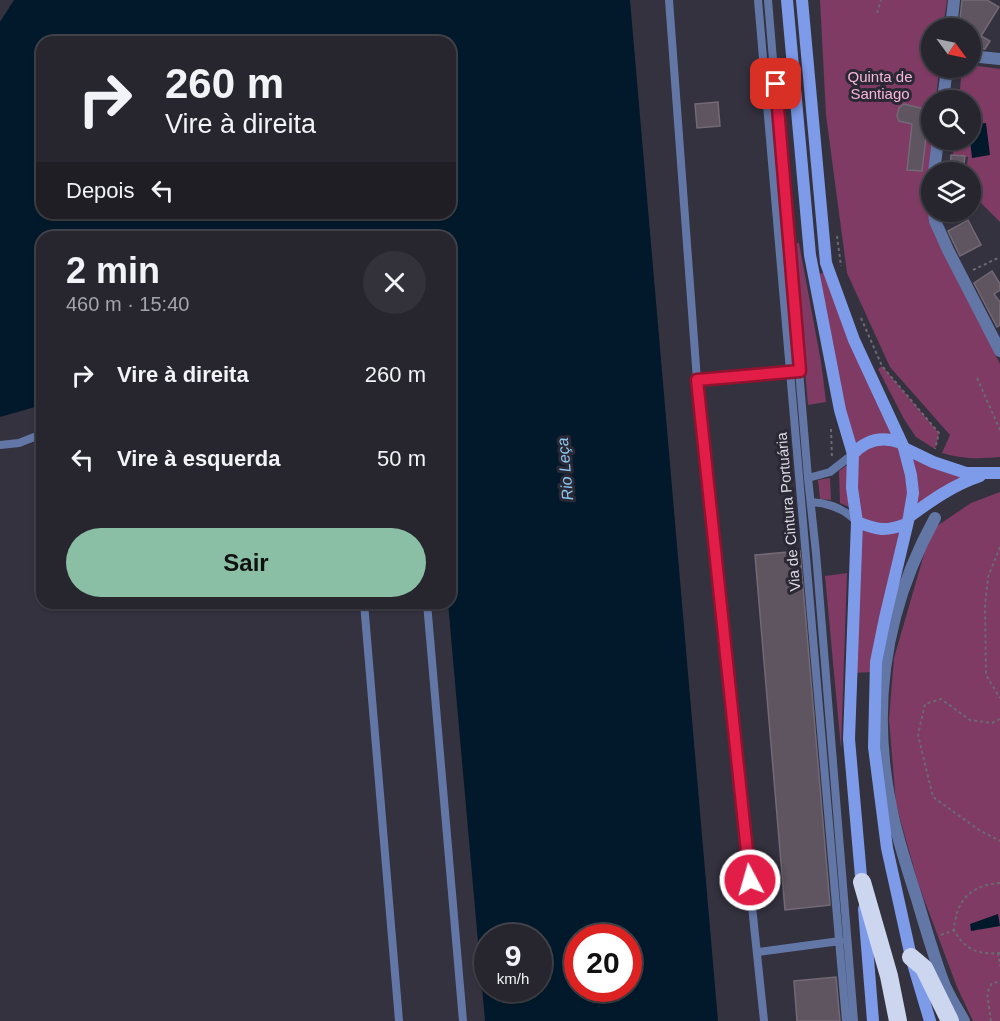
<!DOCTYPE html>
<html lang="pt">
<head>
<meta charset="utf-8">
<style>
  body { margin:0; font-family:Helvetica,sans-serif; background:#33323b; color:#f1f3f6; height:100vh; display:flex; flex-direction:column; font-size:22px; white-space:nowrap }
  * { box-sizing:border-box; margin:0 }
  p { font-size:20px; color:#a4a5aa }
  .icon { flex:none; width:33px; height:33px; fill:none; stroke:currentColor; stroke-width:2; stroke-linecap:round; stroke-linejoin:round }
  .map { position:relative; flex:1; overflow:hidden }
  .panel { position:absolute; left:36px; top:231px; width:420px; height:378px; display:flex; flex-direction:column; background:#27262f; border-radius:18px; box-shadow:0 2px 4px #0004,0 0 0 2px #43434b }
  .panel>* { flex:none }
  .banner { position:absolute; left:36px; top:36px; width:420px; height:183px; border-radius:18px; box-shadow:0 2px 4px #0004,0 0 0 2px #43434b; background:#27262f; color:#f1f3f6; overflow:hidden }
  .needle { width:39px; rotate:123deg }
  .controls { position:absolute; left:921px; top:18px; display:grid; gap:12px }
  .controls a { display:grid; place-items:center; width:60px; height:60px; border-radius:50%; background:#27262f; box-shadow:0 2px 4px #0004,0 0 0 2px #43434b; font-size:30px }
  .speed { position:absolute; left:474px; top:924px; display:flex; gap:12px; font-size:30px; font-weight:700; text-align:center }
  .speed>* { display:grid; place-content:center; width:78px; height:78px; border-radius:50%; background:#27262f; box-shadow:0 2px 4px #0004,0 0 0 2px #43434b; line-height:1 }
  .speed small { font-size:15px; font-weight:400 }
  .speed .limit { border:9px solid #d22; background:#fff; color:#111 }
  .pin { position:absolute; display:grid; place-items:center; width:51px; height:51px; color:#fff; margin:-26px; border-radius:12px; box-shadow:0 3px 9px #0006 }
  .me { position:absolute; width:66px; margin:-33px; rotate:354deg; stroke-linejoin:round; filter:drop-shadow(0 0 4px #0008) }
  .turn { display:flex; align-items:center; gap:21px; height:126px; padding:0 30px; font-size:27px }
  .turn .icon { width:78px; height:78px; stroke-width:2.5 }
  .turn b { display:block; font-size:42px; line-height:51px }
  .then { display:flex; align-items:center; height:57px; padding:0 30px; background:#0003; gap:12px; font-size:22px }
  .round { display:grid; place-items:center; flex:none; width:63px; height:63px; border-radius:32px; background:#33323b }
  .summary { display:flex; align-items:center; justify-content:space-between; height:102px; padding:0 30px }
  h1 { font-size:36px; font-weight:700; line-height:45px }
  .button { display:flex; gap:12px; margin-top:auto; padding:12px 30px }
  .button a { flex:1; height:69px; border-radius:36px; background:#8abfa5; color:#111; font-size:24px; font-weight:700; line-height:69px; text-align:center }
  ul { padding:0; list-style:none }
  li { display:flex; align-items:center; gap:18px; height:84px; padding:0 30px }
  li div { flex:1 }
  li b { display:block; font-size:22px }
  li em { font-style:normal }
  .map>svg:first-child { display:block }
  .green { fill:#7f3b63 }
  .water { fill:#01192a; fill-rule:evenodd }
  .building { fill:#5e5561; stroke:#736976; stroke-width:1.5 }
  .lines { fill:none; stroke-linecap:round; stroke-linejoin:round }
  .path { stroke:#6b6974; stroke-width:2; stroke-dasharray:3 3; stroke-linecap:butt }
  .lane { stroke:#6377a7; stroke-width:8 }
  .street { stroke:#6377a7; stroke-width:12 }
  .secondary { stroke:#7e9be9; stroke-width:12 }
  .highway { stroke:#ccd7ef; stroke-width:18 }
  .route-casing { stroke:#92132f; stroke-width:15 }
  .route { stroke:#e11d48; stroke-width:10 }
  .labels { text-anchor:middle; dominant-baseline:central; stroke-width:6; stroke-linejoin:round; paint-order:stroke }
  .park-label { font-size:15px; fill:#f8b7da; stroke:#2a2834 }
  .street-label { font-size:15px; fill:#dbdae2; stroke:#2a2834 }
  .water-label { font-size:16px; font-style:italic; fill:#8bc7f2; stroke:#2a2834 }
</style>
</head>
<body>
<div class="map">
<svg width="1000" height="1021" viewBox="0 0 1000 1021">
  <rect width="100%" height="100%" fill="#34323f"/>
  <!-- green -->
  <path class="green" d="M820,0h127l-4,28h-11v40h7l-3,32h-4v40l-4,52 5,35 67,137v93c-21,2 -38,2 -58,-4l8,-18 -60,-68 -43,-94 -21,-158z
    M971,65l29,4v153l-29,-29 -1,-21h-4l2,-15 -15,-2 1,-15h16v-40h-11l3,-32h8z
    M794,243h5l22,119 5,40 -18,3z
    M828,270l73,173 66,30 -58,44 -34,155 -24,1 2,-219 -39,-177z
    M882,366l57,67 -4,16 -19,-12 -12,-18 -26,-50z
    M847,465l2,42 -9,-4 -1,-32z
    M830,478l1,22 -11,-1 -2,-19z
    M1000,492v529h-27l-16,-34 -39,-104 -22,-79 -7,-85 5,-61 37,-128 40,-27z
    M847,573l-6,175 -16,-172z"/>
  <!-- water -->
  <path class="water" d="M14,0h616l88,1021h-233l-37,-418h2v-366h-408v168l-42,12v-395zM42,42h408v171h-408zM488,938h50v50h-50zM578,938h50v50h-50z
    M986,123l4,32 -18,3 -2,-18 1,-15z
    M998,914l2,12 -29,5 -1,-7z"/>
  <!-- building -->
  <path class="building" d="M962,0h25l12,7 -18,29 9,5 -5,8 -15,-1v-20h-11z
    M718,102l2,24 -23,2 -2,-24z
    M904,104l28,7 -3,18 -2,-1 -5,43 -15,-1 5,-46 -13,-3 -2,-5 2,-8z
    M951,155l14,1 -2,16h-13z
    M968,220l13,25 -21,11 -12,-25z
    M992,271l8,13v6l-6,4 6,8v23l-3,2 -23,-44z
    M800,551l30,354 -45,5 -30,-355z
    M836,977l4,44h-43l-3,-40z"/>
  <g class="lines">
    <!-- path -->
    <path class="path" d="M877,13l4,-13
      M837,236l4,30
      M973,270l27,-13
      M861,318l21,48 57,67 -4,16
      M977,378l23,52
      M831,429l1,30
      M1000,547l-12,30 -3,29 1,69 14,23
      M1000,719l-8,4 -22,-3 -29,-21 -16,5 -7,31 15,62 46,33 21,11
      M1000,883c-30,2 -44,18 -46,47 11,20 24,25 46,23
      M941,935l13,-5
      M998,953l2,13
      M991,1021l-4,-28 5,-10 8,-1"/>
    <!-- lane -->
    <path class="lane" d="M669,0l28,380 67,641
      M758,0c28,340 60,681 88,1021
      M768,0l40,478 8,75 38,468
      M697,380l97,-8
      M0,445l19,-2 23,-9
      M808,478l22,-6 23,-18
      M811,502c16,1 32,6 44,18
      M364,603l35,418
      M427,603l36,418
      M758,952l82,-11"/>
    <!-- street -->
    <path class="street" d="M951,28l3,-28
      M970,56l30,3
      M943,100l4,-32
      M934,172l4,-32
      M934,212l1,9 13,29 52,101
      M935,518c-50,91 -65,187 -44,289 6,31 16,61 26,92 8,27 16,55 26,82 5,14 14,27 21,40"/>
    <!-- secondary -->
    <path class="secondary" d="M787,0l23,255 30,155 13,44 -1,34 5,34 -8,217 13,149
      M802,0l24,263 28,77 50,108 7,27 2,18 -4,24 -24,101 -9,44 -2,85 13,101 24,109 19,64
      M904,448l29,14 33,11h34
      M853,454c14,-15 30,-18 48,-11
      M909,517c23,-17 44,-32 71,-41
      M857,522c21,8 28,10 49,2
      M864,909l9,112"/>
    <!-- highway -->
    <path class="highway" d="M862,882l27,94 9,45
      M911,957l13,11 26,53"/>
  </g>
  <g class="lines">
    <!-- route casing -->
    <g class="route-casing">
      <path id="route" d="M750,880l-53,-500 103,-9 -24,-287"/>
    </g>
    <!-- route -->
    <use href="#route" class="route"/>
  </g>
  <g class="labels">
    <!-- park labels -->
    <g class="park-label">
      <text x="880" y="76">Quinta de<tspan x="880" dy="17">Santiago</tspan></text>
    </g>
    <!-- street labels -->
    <g class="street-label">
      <text transform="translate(788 512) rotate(-95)">Via de Cintura Portuária</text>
    </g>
    <!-- water labels -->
    <g class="water-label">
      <text transform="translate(565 469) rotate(-95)">Rio Leça</text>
    </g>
  </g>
</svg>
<div class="controls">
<a><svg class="needle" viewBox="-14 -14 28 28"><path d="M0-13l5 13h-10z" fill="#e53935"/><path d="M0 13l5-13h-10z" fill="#a4a5aa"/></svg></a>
<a><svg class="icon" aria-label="search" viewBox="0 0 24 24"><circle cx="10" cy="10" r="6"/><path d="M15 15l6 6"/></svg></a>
<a><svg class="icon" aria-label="layers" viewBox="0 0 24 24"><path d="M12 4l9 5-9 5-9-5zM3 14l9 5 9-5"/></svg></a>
</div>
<div class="speed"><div>9<small>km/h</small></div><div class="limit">20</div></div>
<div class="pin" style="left:776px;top:84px;background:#d93025"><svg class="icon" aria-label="arrive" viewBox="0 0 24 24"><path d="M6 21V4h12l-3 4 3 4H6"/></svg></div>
<svg class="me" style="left:750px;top:880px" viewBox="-20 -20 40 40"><circle r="17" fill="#e11d48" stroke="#fff" stroke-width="3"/><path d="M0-11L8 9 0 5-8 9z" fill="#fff"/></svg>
<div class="banner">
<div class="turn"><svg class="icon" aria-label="right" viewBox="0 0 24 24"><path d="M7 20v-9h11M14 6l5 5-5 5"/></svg><div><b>260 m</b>Vire à direita</div></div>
<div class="then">Depois<svg class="icon" aria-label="left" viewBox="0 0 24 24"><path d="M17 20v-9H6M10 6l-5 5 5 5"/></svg></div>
</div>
<section class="panel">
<div class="summary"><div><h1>2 min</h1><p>460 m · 15:40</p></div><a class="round"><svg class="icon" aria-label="close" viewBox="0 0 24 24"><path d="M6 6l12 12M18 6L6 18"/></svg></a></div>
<ul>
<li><svg class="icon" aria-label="right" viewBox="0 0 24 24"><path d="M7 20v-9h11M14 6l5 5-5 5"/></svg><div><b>Vire à direita</b></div><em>260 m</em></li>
<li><svg class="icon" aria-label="left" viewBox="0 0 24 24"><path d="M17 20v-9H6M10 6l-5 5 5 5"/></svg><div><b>Vire à esquerda</b></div><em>50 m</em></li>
</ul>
<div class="button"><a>Sair</a></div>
</section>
</div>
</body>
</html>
